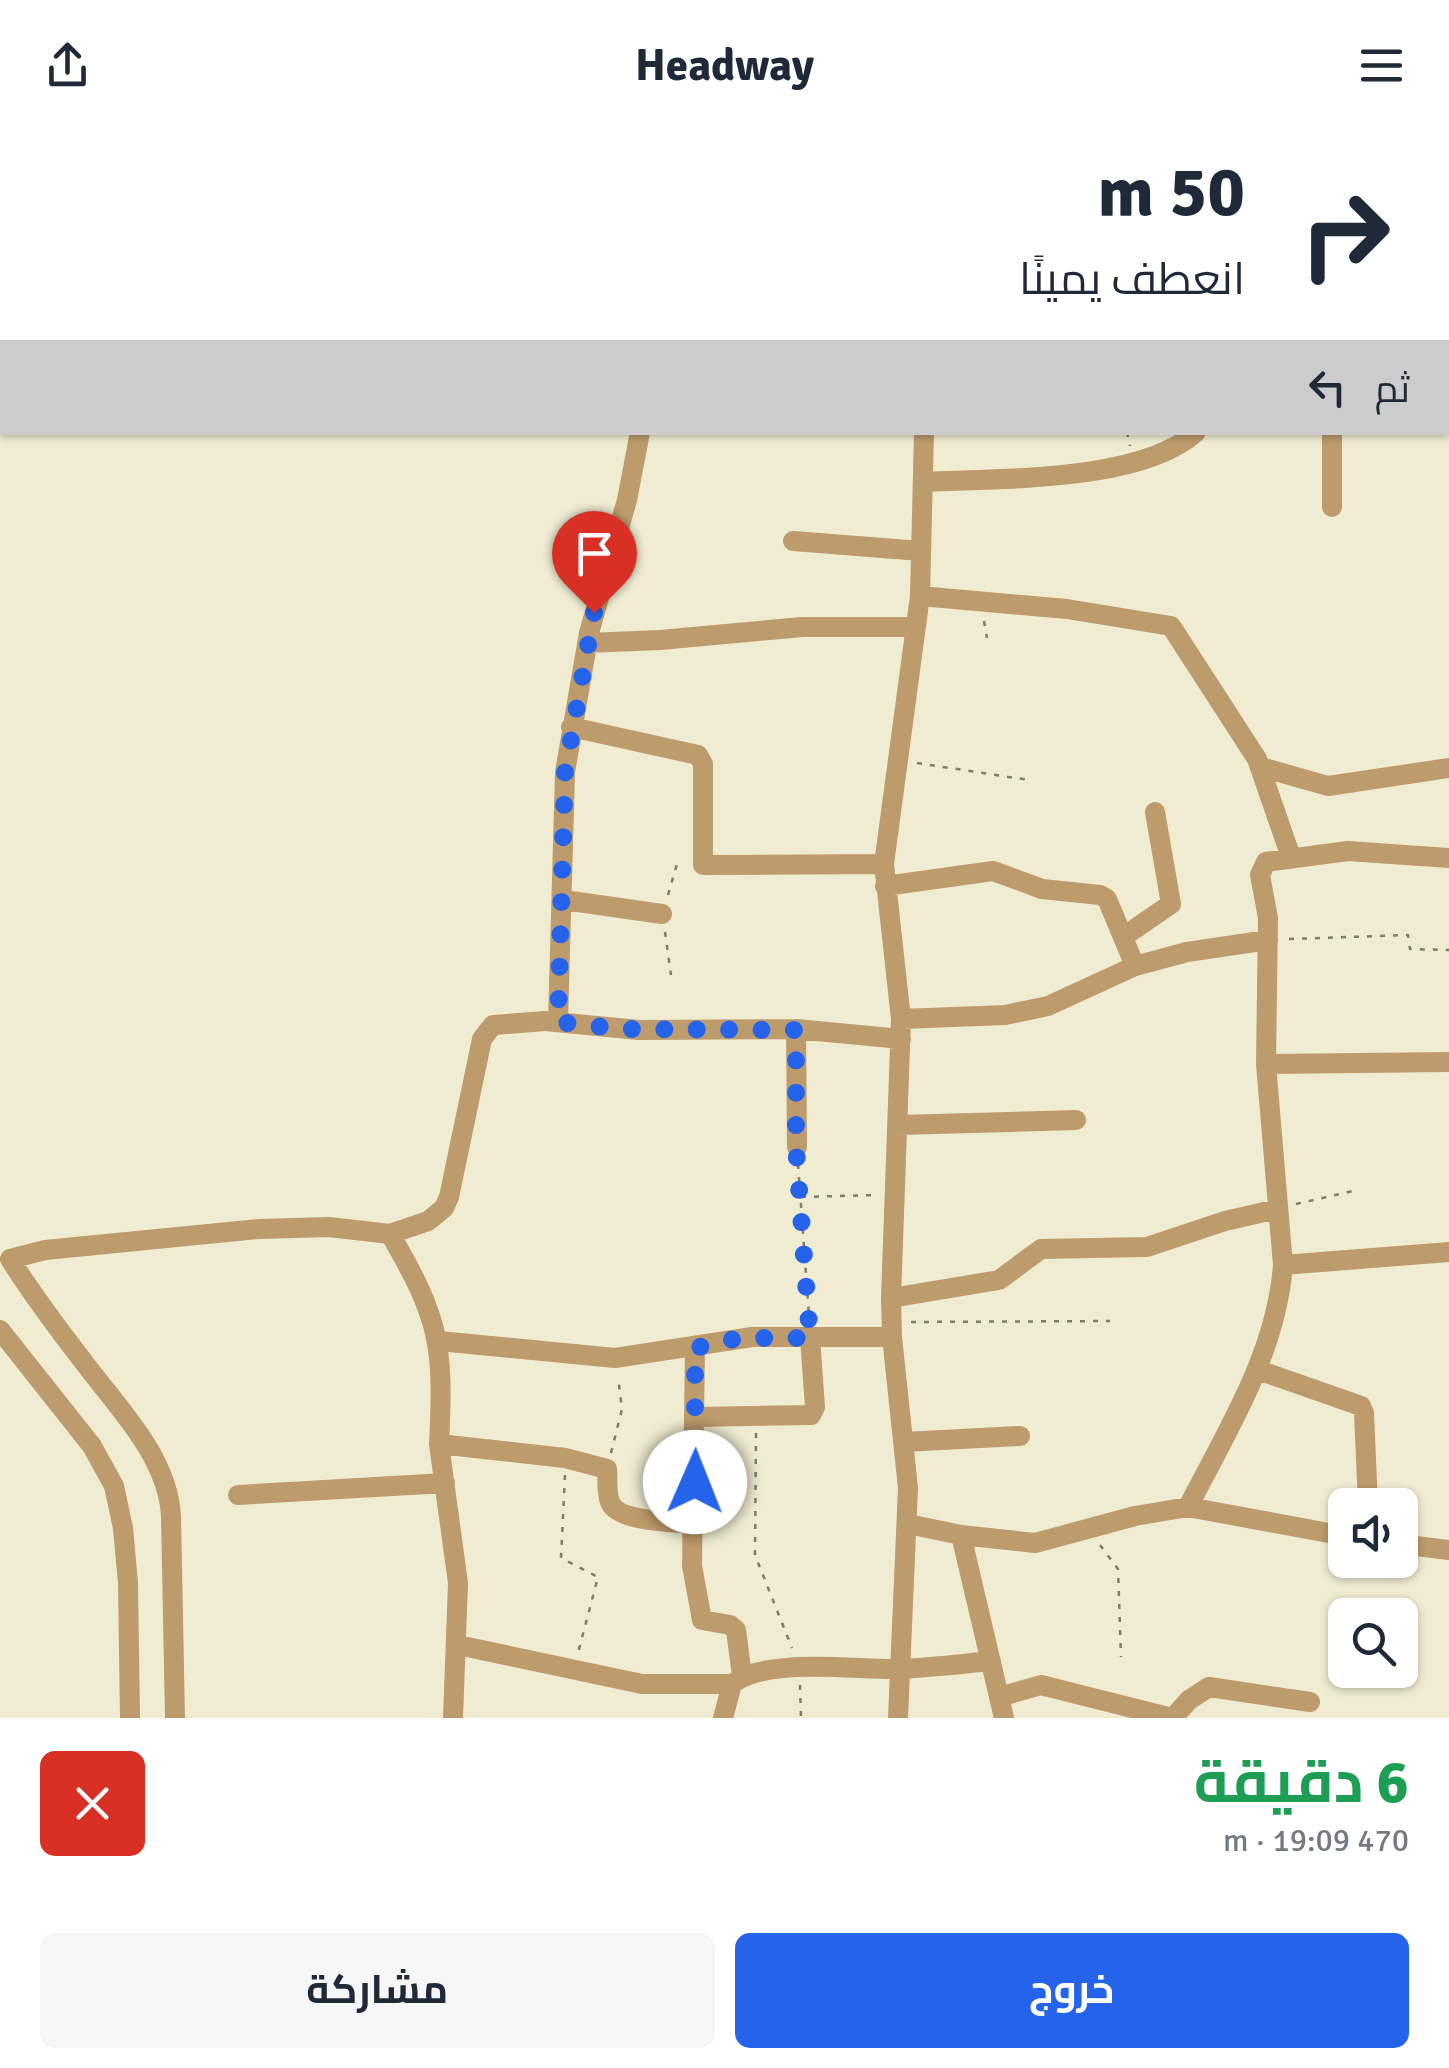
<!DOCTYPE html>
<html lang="ar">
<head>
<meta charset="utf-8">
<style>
  body { margin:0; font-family:Signika,Cairo,sans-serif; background:#f6f6f7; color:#1f2937; direction:rtl; height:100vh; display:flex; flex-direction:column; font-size:38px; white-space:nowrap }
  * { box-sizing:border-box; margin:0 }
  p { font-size:32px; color:#747a83 }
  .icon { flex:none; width:55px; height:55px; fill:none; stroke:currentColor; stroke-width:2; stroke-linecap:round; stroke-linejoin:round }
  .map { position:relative; height:1588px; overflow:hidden; direction:ltr }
  .side { display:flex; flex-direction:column; background:#fff; flex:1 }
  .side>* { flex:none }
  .guide { position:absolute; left:0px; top:0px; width:1450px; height:305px; box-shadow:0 2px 8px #0004; direction:rtl; background:#fff; color:#1f2937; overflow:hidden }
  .controls { position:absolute; left:1328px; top:1358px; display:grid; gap:20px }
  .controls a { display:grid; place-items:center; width:90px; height:90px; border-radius:15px; background:#fff; box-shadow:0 2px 8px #0004; font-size:50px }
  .pin { position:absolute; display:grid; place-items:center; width:85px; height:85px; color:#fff; margin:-102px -42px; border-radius:50% 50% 50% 0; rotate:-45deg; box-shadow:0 0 10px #0007 }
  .pin .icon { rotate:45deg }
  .me { position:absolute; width:110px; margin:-55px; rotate:1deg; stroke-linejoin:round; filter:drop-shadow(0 0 8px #0008) }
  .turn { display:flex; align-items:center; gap:35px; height:210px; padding:0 40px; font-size:45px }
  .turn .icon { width:130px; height:130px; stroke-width:2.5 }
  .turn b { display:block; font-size:70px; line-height:85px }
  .then { display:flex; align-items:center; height:95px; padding:0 40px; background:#0003; gap:20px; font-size:38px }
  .round { display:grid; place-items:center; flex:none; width:105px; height:105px; border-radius:15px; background:#f6f6f7 }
  .summary { display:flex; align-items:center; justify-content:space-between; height:170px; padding:0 40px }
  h1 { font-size:60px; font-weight:700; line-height:75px; color:#1e9e55 }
  .button { display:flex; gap:20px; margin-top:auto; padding:20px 40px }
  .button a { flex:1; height:115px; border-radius:15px; background:#2563eb; color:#fff; font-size:40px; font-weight:700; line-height:115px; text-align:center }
  .button a+a { background:#f6f6f7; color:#1f2937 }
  header { display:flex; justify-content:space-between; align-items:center; height:130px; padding:0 40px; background:#fff; font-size:45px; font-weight:700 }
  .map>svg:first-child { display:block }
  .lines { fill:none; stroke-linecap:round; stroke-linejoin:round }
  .path { stroke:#7e7c6a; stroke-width:2.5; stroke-dasharray:5 8; stroke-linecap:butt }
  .minor { stroke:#bd9b6c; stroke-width:20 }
  .route { stroke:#2563eb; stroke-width:18; stroke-dasharray:0 32.4 }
</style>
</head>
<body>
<header><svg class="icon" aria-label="menu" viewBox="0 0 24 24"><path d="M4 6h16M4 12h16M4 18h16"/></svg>Headway<svg class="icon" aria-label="share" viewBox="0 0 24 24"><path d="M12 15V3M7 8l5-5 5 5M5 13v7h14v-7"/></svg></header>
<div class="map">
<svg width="1449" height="1588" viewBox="0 0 1449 1588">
  <rect width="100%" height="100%" fill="#efecd1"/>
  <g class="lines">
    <!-- path -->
    <path class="path" d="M1127,302l3,14
      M984,491l3,17
      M917,633l112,17
      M668,765l9,-31 5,1
      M665,802l6,43
      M1289,809l119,-4 2,14 39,1
      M798,1034l11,152
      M801,1067l76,-2
      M1296,1074l57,-13
      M911,1192l199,-1
      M756,1303l-1,122 37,93
      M611,1323l11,-44 -4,-32
      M565,1345l-4,83 37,19 -20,76
      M1100,1415l18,24 3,88
      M800,1555l1,33"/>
    <!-- minor -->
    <path class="minor" d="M878,0l1,2
      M982,0v2
      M717,2l1,-2
      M1209,2v-2
      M1448,35h1
      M1448,135l1,-1
      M1448,251h1
      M923,352c73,-4 217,1 273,-50
      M1332,377v-75
      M793,411l128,10
      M920,466l147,13 104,17 86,133 34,98
      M587,513l73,-3 142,-13h114
      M571,597l127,28 5,9v101l181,-1
      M1261,637l67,19 121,-18
      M1449,728l-101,-7 -82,11 -6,13 8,43 -2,146 183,-2
      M885,756l108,-15 49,18 58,6 7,4 28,67
      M564,770l98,14
      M1123,807l48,-33 -16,-92
      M901,889l104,-4 43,-9 87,-40 52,-14 81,-12
      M558,892l7,-250 24,-139 38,-133 13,-68
      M898,995l178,-5
      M797,1017l-1,-118 105,10
      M390,1104c50,85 54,112 49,210
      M1283,1135l166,-13
      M891,1168l108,-18 42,-31 106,-2 78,-26 52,-12
      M0,1200l92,116 22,40 9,42 5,55 2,135
      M439,1211l176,17 137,-21h140
      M695,1217l-3,219 10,54 28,5 6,5 6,46
      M1258,1240l103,36 3,7 4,92
      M696,1287l115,-2 4,-8 -5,-69
      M904,1312l116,-6
      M238,1365l207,-12
      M1188,1377c40,-78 88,-153 95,-242l-17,-201
      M908,1394l53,11
      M1400,1414l49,6
      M458,1515l184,39h90c34,-27 122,-14 166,-15 31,-1 62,-5 93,-8
      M999,1567l42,-12 131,33
      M175,1588l-4,-202c-3,-58 -51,-106 -85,-151 -27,-35 -53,-69 -76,-106l35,-9 214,-21 70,-2 61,7 38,-13 16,-13 5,-11 33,-158 11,-14 52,-4 94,9 157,-1
      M453,1588l5,-135 -19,-139 126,14 42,11c1,10 -1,23 3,33 7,20 65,20 84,22
      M723,1588l9,-34
      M898,1588l10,-230 -16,-151 -1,-39 10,-279 -17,-155 36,-268 4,-164
      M1004,1588l-43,-183 74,8 100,-27 53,-9 157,29
      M1173,1588l16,-18 20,-13 101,15"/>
  </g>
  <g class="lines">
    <!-- route -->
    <path class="route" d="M594,483l-29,159 -7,250 64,7 174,1v117l14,191h-71l-44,10v134"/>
  </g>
</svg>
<div class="controls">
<a><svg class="icon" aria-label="sound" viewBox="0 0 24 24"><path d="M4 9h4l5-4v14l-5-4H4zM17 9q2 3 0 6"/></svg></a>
<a><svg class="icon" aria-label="search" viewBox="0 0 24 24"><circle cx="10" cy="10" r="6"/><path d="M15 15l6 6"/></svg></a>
</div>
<div class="pin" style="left:594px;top:483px;background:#d93025"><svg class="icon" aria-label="arrive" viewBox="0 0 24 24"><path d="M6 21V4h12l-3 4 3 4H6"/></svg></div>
<svg class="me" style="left:695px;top:1352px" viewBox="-20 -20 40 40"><circle r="19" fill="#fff"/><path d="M0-13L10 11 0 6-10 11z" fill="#2563eb"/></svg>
<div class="guide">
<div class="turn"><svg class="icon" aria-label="right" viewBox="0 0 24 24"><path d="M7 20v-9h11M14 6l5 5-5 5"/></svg><div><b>50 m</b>انعطف يمينًا</div></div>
<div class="then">ثم<svg class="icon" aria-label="left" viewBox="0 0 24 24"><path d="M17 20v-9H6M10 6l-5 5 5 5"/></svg></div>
</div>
</div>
<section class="side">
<div class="summary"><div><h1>6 دقيقة</h1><p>470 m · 19:09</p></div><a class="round" style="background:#d93025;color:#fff"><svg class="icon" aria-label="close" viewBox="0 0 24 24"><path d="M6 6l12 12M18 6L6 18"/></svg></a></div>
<div class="button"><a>خروج</a><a>مشاركة</a></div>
</section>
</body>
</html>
